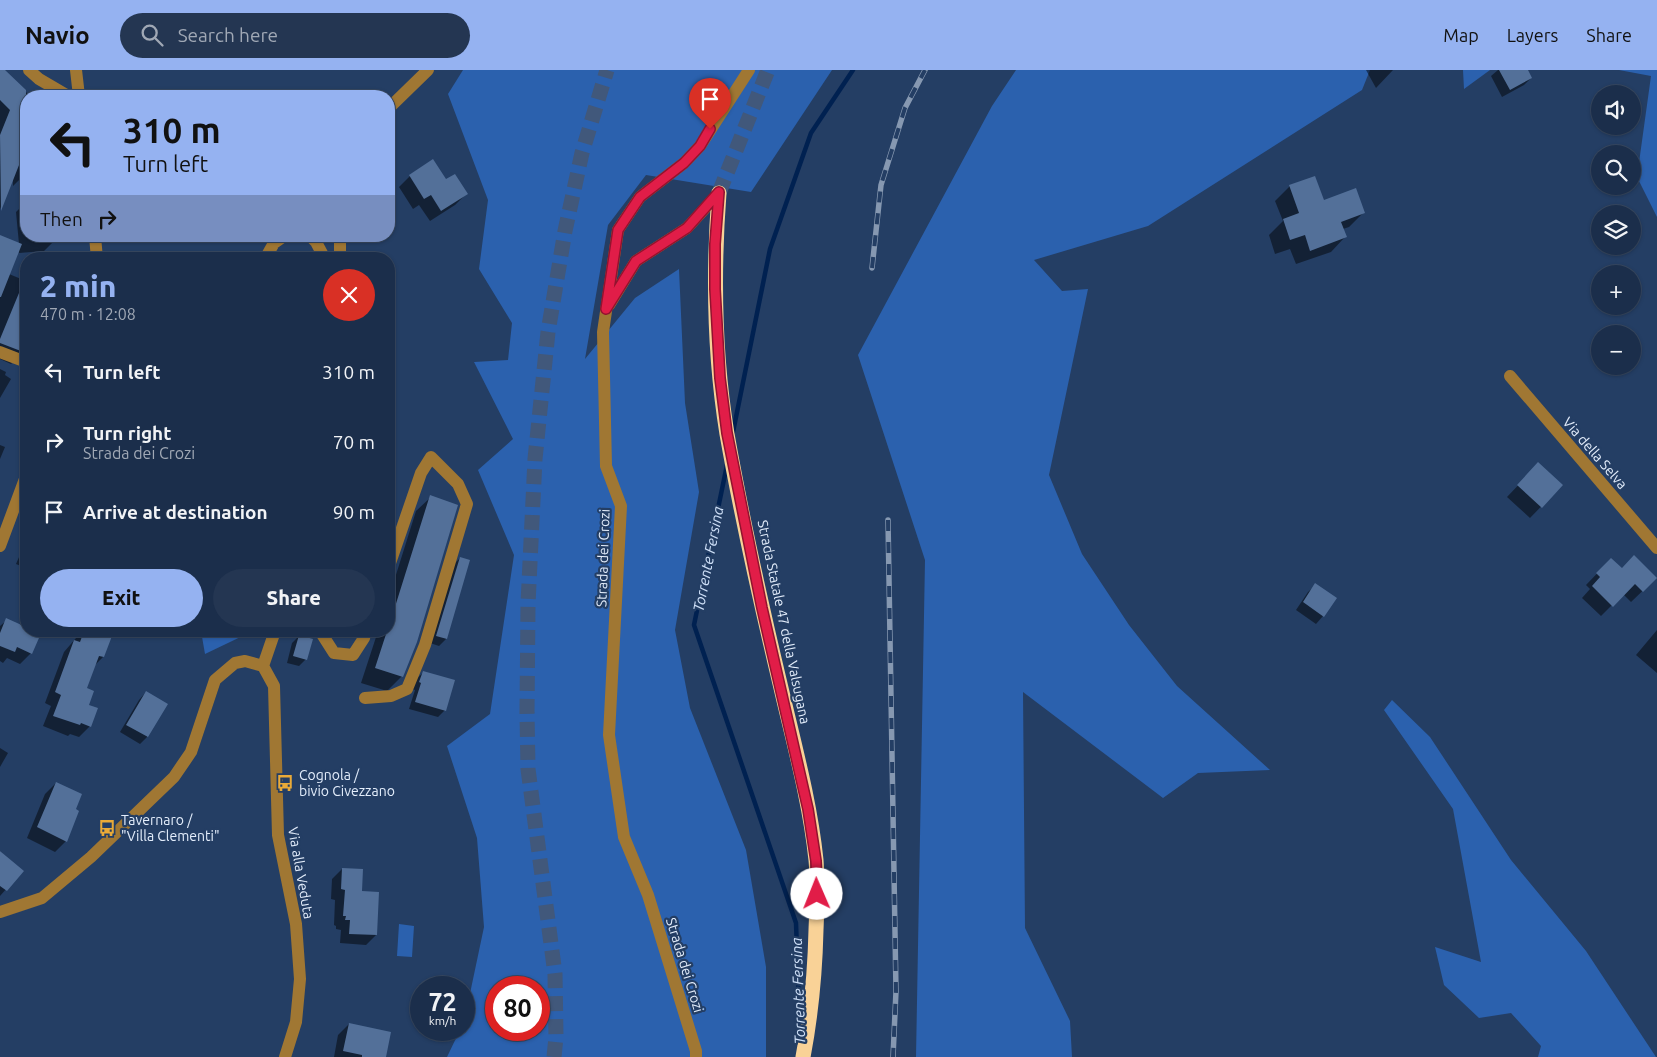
<!DOCTYPE html>
<html lang="en">
<head>
<meta charset="utf-8">
<style>
  body { margin:0; font-family:Ubuntu,sans-serif; background:#243652; color:#f1f3f6; height:100vh; display:flex; flex-direction:column; font-size:19px; white-space:nowrap }
  * { box-sizing:border-box; margin:0 }
  p { font-size:16px; color:#a0a8b5 }
  .icon { flex:none; width:28px; height:28px; fill:none; stroke:currentColor; stroke-width:2; stroke-linecap:round; stroke-linejoin:round }
  .map { position:relative; flex:1; overflow:hidden }
  .sheet { position:absolute; left:20px; top:182px; width:375px; height:385px; display:flex; flex-direction:column; background:#1b2e4b; border-radius:20px; box-shadow:0 1px 4px #0004,0 0 0 1px #394a63 }
  .sheet>* { flex:none }
  .hud { position:absolute; left:20px; top:20px; width:375px; height:152px; border-radius:20px; box-shadow:0 1px 4px #0004,0 0 0 1px #394a63; background:#95b2f1; color:#111; overflow:hidden }
  .buttons { position:absolute; left:1591px; top:15px; display:grid; gap:10px }
  .buttons a { display:grid; place-items:center; width:50px; height:50px; border-radius:50%; background:#1b2e4b; box-shadow:0 1px 4px #0004,0 0 0 1px #394a63; font-size:25px }
  .speed { position:absolute; left:410px; top:906px; display:flex; gap:10px; font-size:25px; font-weight:700; text-align:center }
  .speed>* { display:grid; place-content:center; width:65px; height:65px; border-radius:50%; background:#1b2e4b; box-shadow:0 1px 4px #0004,0 0 0 1px #394a63; line-height:1 }
  .speed small { font-size:12px; font-weight:400 }
  .speed .limit { border:8px solid #d22; background:#fff; color:#111 }
  .pin { position:absolute; display:grid; place-items:center; width:42px; height:42px; color:#fff; margin:-51px -21px; border-radius:50% 50% 50% 0; rotate:-45deg; box-shadow:0 0 5px #0007 }
  .pin .icon { rotate:45deg }
  .me { position:absolute; width:55px; margin:-28px; rotate:359deg; stroke-linejoin:round; filter:drop-shadow(0 0 4px #0008) }
  .turn { display:flex; align-items:center; gap:18px; height:105px; padding:0 20px; font-size:22px }
  .turn .icon { width:65px; height:65px; stroke-width:2.5 }
  .turn b { display:block; font-size:35px; line-height:42px }
  .then { display:flex; align-items:center; height:48px; padding:0 20px; background:#0003; gap:10px; font-size:19px }
  .round { display:grid; place-items:center; flex:none; width:52px; height:52px; border-radius:26px; background:#243652 }
  .headline { display:flex; align-items:center; justify-content:space-between; height:85px; padding:0 20px }
  h1 { font-size:30px; font-weight:800; line-height:38px; color:#95b2f1 }
  .cta { display:flex; gap:10px; margin-top:auto; padding:10px 20px }
  .cta a { flex:1; height:58px; border-radius:30px; background:#95b2f1; color:#111; font-size:20px; font-weight:800; line-height:58px; text-align:center }
  .cta a+a { background:#243652; color:#f1f3f6 }
  ul { padding:0; list-style:none }
  li { display:flex; align-items:center; gap:15px; height:70px; padding:0 20px }
  li div { flex:1 }
  li b { display:block; font-size:19px }
  li em { font-style:normal }
  header { display:flex; align-items:center; gap:30px; box-sizing:border-box; height:70px; padding:0 25px; background:#95b2f1; color:#111 }
  header strong { font-size:24px }
  nav { display:flex; gap:28px; margin-inline-start:auto; font-size:18px }
  .search { width:350px; height:45px; background:#243652; display:flex; align-items:center; gap:12px; box-sizing:border-box; padding:0 18px; border-radius:28px; color:#a0a8b5; font-size:19px }
  .map>svg:first-child { display:block }
  .green { fill:#2b61ae; fill-rule:evenodd }
  .shadow { fill:#0007 }
  .lines { fill:none; stroke-linecap:round; stroke-linejoin:round }
  .stream { stroke:#002151; stroke-width:4.5 }
  .building { fill:#537099 }
  .highway-tunnel { stroke:#41587b; stroke-width:15; stroke-dasharray:15 8; stroke-linecap:butt }
  .minor { stroke:#a07733; stroke-width:12 }
  .highway { stroke:#f9d297; stroke-width:15 }
  .rail-casing { stroke:#8698b1; stroke-width:5.5 }
  .rail { stroke:#243e64; stroke-width:4; stroke-dasharray:11; stroke-linecap:butt }
  .route-casing { stroke:#92132f; stroke-width:12 }
  .route { stroke:#e11d48; stroke-width:9 }
  .labels { text-anchor:middle; dominant-baseline:central; stroke-width:4.5; stroke-linejoin:round; paint-order:stroke }
  .street-label { font-size:14px; fill:#e3edfb; stroke:#243e64 }
  .poi-label { font-size:14px; fill:#e3edfb; stroke:#243e64; text-anchor:start }
  .water-label { font-size:15px; font-style:italic; fill:#cfe0f8; stroke:#243e64 }
</style>
</head>
<body>
<header>
<strong>Navio</strong>
<div class="search"><svg class="icon" aria-label="search" viewBox="0 0 24 24"><circle cx="10" cy="10" r="6"/><path d="M15 15l6 6"/></svg>Search here</div>
<nav><a>Map</a><a>Layers</a><a>Share</a></nav>
</header>
<div class="map">
<svg width="1657" height="987" viewBox="0 0 1657 987">
  <rect width="100%" height="100%" fill="#243e64"/>
  <!-- green -->
  <path class="green" d="M463,0h369l-81,122 -105,-17 -38,50 -23,134 50,-61 44,-29 6,134 14,89 -24,138 15,78 56,142 20,117v90h-319l13,-27h4v-8l20,-95 -7,-89 -30,-92 43,-32 24,-159 -36,-85 35,-31 -39,-77 34,-2 4,-37 -33,-54 9,-69 -40,-106zM496,918h43v42h-43z
    M1016,0h354l-8,20 -214,136 -114,34 28,31 26,-2 -39,186 33,79 47,71 48,61 93,84 -72,3 -35,25 -140,-106 2,236 45,93 2,36h-156l9,-497 -67,-205 134,-249z
    M1463,0h27l-26,19z
    M1619,0h38v147l-20,-40 14,-101z
    M201,561h52l-48,23z
    M1392,630l38,37 81,123 75,91 70,106h-118l3,-11 -30,-33 -32,5 -35,-33 -9,-38 46,15 -28,-153 -69,-99z
    M399,854l15,2 -2,31 -15,-1z"/>
  <!-- shadow -->
  <path class="shadow" d="M0,0h3l26,25 -3,1v73l-2,6 -11,11v-8l-13,31z
    M1366,0h27l-17,18z
    M1498,0h28l5,8 -7,7 -22,12 -11,-21z
    M410,106l36,5 20,13 -11,11 -25,16 -11,-16 -6,4 -14,-22z
    M1290,116l33,16 41,10 -15,15 -6,2 2,8 -14,15 -35,12 -6,-15 -15,5 -6,-19 14,-14 -8,-20z
    M26,132v34h37l-6,6h-4l-9,9 -25,2v-5l-10,26 17,7v78l-11,1 -4,4 -11,-5v-122l19,7 -3,-32z
    M0,299l6,3 -1,3 6,4 -11,19z
    M0,375l5,2 -5,12z
    M1528,405l34,10 -32,33 -23,-21z
    M431,427l-29,179 -15,15 -26,-8 17,-52h11v-34l27,-86z
    M26,471v27l-10,-4z
    M460,488l-14,81 -7,7 -9,-3 23,-78z
    M1611,489l11,11 34,8 -25,24 -8,-8 -22,22 -19,-18 8,-9 -4,-4z
    M1316,515l7,31 -7,8 -20,-14 12,-18z
    M7,550l12,5 5,-4 2,1v9l5,22 -11,11 -13,-6 -4,5 -3,-2v-35z
    M1657,560v43l-21,-18z
    M82,561h13l8,26 -9,9 -9,23 5,37 -11,11 -9,-3 -2,2 -25,-10 8,-20 -6,-3 19,-51z
    M299,566l7,23 -7,7 -12,-3 5,-20z
    M424,602l21,38 -7,7 -29,-8 6,-19 -3,-1 4,-10z
    M146,622l1,45 -7,7 -20,-12 19,-32z
    M0,678l8,5 -8,14z
    M56,713l10,58 -11,11 -28,-14 18,-44z
    M0,781l22,20 -22,25z
    M342,799l19,23 15,43 -10,10 -26,-2 1,-13 -5,-1v-3l-2,-1 1,-25 -4,-1 1,-20z
    M349,954l35,33h-50l4,-22z"/>
  <g class="lines">
    <!-- stream -->
    <path class="stream" d="M733,362l37,-183 41,-116 42,-63
      M727,395l-33,160 102,298 4,111"/>
  </g>
  <!-- building -->
  <path class="building" d="M0,0h5l21,20v72l-5,-2 -20,51 -1,-76 10,-25 -10,-10z
    M1499,0h29l4,8 -22,12z
    M433,89l13,20 9,-5 13,20 -27,17 -10,-16 -7,4 -15,-24z
    M1315,106l9,24 32,-12 9,25 -24,9 6,15 -37,14 -5,-16 -15,5 -7,-21 16,-6 -10,-28z
    M0,165l22,9 -21,53h-1z
    M26,206v77l-26,-10v-4z
    M1538,392l25,23 -21,23 -25,-23z
    M430,425l28,10 -41,137 -14,35 -28,-9 12,-37h2v-5z
    M1634,485l23,23 -14,14 -8,-8 -22,23 -21,-21 8,-9 -4,-4 15,-15 11,10z
    M460,487l10,3 -23,79 -11,-3z
    M1315,513l22,15 -13,19 -21,-15z
    M6,548l20,9v4h16l-10,23 -15,-7 -2,5 -15,-6v-13z
    M84,561h15l13,5 -8,21 -5,-1 -12,32 7,3 -5,14 9,3 -7,19 -10,-4 -1,2 -27,-9 8,-21 -6,-3 19,-52 6,2z
    M299,565l14,4 -6,21 -14,-4z
    M423,601l32,9 -9,31 -31,-9 6,-19 -2,-1z
    M146,621l22,13 -20,33 -22,-12z
    M56,712l26,12 -6,15 3,2 -12,31 -30,-15z
    M0,781l24,20 -17,20 -7,-5z
    M342,798l21,1 -1,22 17,1 -2,43 -28,-1 1,-14h-5l1,-4h-3l2,-26 -4,-1z
    M349,953l42,9 -5,25h-24v-2l-19,-4z"/>
  <g class="lines">
    <!-- highway-tunnel -->
    <path class="highway-tunnel" d="M719,123l49,-123
      M554,987l2,-20 -1,-63 -27,-205 -1,-56 1,-109 7,-145 13,-127 17,-101 17,-78 25,-83"/>
    <!-- minor -->
    <path class="minor" d="M29,0l10,9 29,17
      M76,0l3,26
      M389,38l39,-38
      M95,166l2,23
      M310,166l6,6 9,17
      M97,188l11,-1 2,2
      M265,189l9,-16 10,-7
      M340,189v-23
      M609,235l27,-44 51,-33 32,-35
      M0,282l26,10
      M1510,306l147,172
      M0,476l26,-70
      M320,561l14,22 19,2 11,-17 2,-7
      M263,596l11,20 4,149 18,89 4,55 -4,43 -11,35
      M263,596l12,-35
      M365,628l26,-2 16,-7 18,-44 42,-141 -9,-20 -27,-27 -10,16 -32,93
      M0,842l42,-14 49,-41 83,-80 17,-25 24,-72 20,-17 10,-2 18,5
      M696,987v-6l-48,-156 -24,-58 -15,-102 12,-229 -15,-40 -3,-134 15,-102 22,-33 44,-34 16,-17 49,-76"/>
    <!-- highway -->
    <path class="highway" d="M719,123c-6,80 -5,161 8,241 15,85 34,170 54,254 13,56 29,114 35,172 2,23 1,47 0,70 -1,43 -5,85 -13,127"/>
    <!-- rail casing -->
    <g class="rail-casing">
      <path id="rail" d="M872,198l9,-83 24,-77 20,-38
        M888,450l8,471 -3,66"/>
    </g>
    <!-- rail -->
    <use href="#rail" class="rail"/>
  </g>
  <g class="lines">
    <!-- route casing -->
    <g class="route-casing">
      <path id="route" d="M710,59l-10,17 -16,17 -44,34 -22,33 -12,79 30,-48 51,-33 32,-36 -4,52v45l5,89 7,55 35,175 46,201 8,52 1,33"/>
    </g>
    <!-- route -->
    <use href="#route" class="route"/>
  </g>
  <!-- icons -->
  <defs>
    <g id="bus-bare" transform="scale(1.35)"><path d="M-5-6H5V4H4V6H2V4H-2V6H-4V4H-5ZM-3.5-4V0h7V-4ZM-3.5 1.2v1.5H-2V1.2ZM2 1.2v1.5H3.5V1.2Z" fill="#e9aa38" stroke="#243e64" stroke-width="2.5" paint-order="stroke"/></g>
  </defs>
  <g fill-rule="evenodd">
    <use href="#bus-bare" x="285" y="713"/>
    <use href="#bus-bare" x="107" y="758"/>
  </g>
  <g class="labels">
    <!-- street labels -->
    <g class="street-label">
      <text transform="translate(1595 383) rotate(49)">Via della Selva</text>
      <text transform="translate(603 488) rotate(-88)">Strada dei Crozi</text>
      <text transform="translate(784 552) rotate(78)">Strada Statale 47 della Valsugana</text>
      <text transform="translate(301 803) rotate(80)">Via alla Veduta</text>
      <text transform="translate(685 895) rotate(73)">Strada dei Crozi</text>
    </g>
    <!-- poi labels -->
    <g class="poi-label">
      <text x="299" y="705">Cognola /<tspan x="299" dy="16">bivio Civezzano</tspan></text>
      <text x="121" y="750">Tavernaro /<tspan x="121" dy="16">"Villa Clementi"</tspan></text>
    </g>
    <!-- water labels -->
    <g class="water-label">
      <text transform="translate(708 489) rotate(-79)">Torrente Fersina</text>
      <text transform="translate(798 921) rotate(-92)">Torrente Fersina</text>
    </g>
  </g>
</svg>
<div class="buttons">
<a><svg class="icon" aria-label="sound" viewBox="0 0 24 24"><path d="M4 9h4l5-4v14l-5-4H4zM17 9q2 3 0 6"/></svg></a>
<a><svg class="icon" aria-label="search" viewBox="0 0 24 24"><circle cx="10" cy="10" r="6"/><path d="M15 15l6 6"/></svg></a>
<a><svg class="icon" aria-label="layers" viewBox="0 0 24 24"><path d="M12 4l9 5-9 5-9-5zM3 14l9 5 9-5"/></svg></a>
<a>+</a>
<a>−</a>
</div>
<div class="speed"><div>72<small>km/h</small></div><div class="limit">80</div></div>
<div class="pin" style="left:710px;top:59px;background:#d93025"><svg class="icon" aria-label="arrive" viewBox="0 0 24 24"><path d="M6 21V4h12l-3 4 3 4H6"/></svg></div>
<svg class="me" style="left:817px;top:824px" viewBox="-20 -20 40 40"><circle r="19" fill="#fff"/><path d="M0-13L10 11 0 6-10 11z" fill="#e11d48"/></svg>
<div class="hud">
<div class="turn"><svg class="icon" aria-label="left" viewBox="0 0 24 24"><path d="M17 20v-9H6M10 6l-5 5 5 5"/></svg><div><b>310 m</b>Turn left</div></div>
<div class="then">Then<svg class="icon" aria-label="right" viewBox="0 0 24 24"><path d="M7 20v-9h11M14 6l5 5-5 5"/></svg></div>
</div>
<section class="sheet">
<div class="headline"><div><h1>2 min</h1><p>470 m · 12:08</p></div><a class="round" style="background:#d93025;color:#fff"><svg class="icon" aria-label="close" viewBox="0 0 24 24"><path d="M6 6l12 12M18 6L6 18"/></svg></a></div>
<ul>
<li><svg class="icon" aria-label="left" viewBox="0 0 24 24"><path d="M17 20v-9H6M10 6l-5 5 5 5"/></svg><div><b>Turn left</b></div><em>310 m</em></li>
<li><svg class="icon" aria-label="right" viewBox="0 0 24 24"><path d="M7 20v-9h11M14 6l5 5-5 5"/></svg><div><b>Turn right</b><p>Strada dei Crozi</p></div><em>70 m</em></li>
<li><svg class="icon" aria-label="arrive" viewBox="0 0 24 24"><path d="M6 21V4h12l-3 4 3 4H6"/></svg><div><b>Arrive at destination</b></div><em>90 m</em></li>
</ul>
<div class="cta"><a>Exit</a><a>Share</a></div>
</section>
</div>
</body>
</html>
